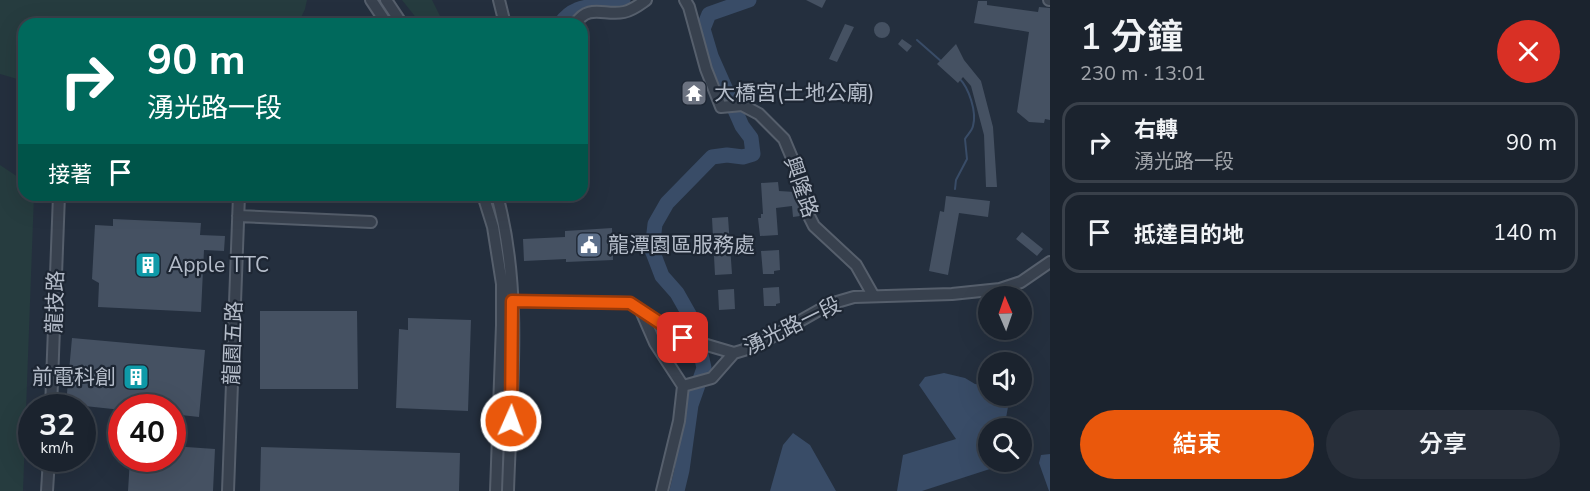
<!DOCTYPE html>
<html lang="zh-TW">
<head>
<meta charset="utf-8">
<style>
  body { margin:0; font-family:"Nunito Sans","Noto Sans TC",sans-serif; background:#282f3a; color:#f1f3f6; height:100vh; display:flex; flex-direction:column; font-size:22px; white-space:nowrap }
  * { box-sizing:border-box; margin:0 }
  p { font-size:20px; color:#a0a4aa }
  .icon { flex:none; width:33px; height:33px; fill:none; stroke:currentColor; stroke-width:2; stroke-linecap:round; stroke-linejoin:round }
  .map { position:relative; flex:1; overflow:hidden }
  .sheet { display:flex; flex-direction:column; background:#1b232e; width:540px }
  .sheet>* { flex:none }
  .top-card { position:absolute; left:18px; top:18px; width:570px; height:183px; border-radius:18px; box-shadow:0 6px 24px #0002,0 0 0 2px #39404a; background:#00695c; color:#fff; overflow:hidden }
  .needle { width:39px; rotate:358deg }
  .fabs { position:absolute; left:978px; top:286px; display:grid; gap:12px }
  .fabs a { display:grid; place-items:center; width:54px; height:54px; border-radius:50%; background:#1b232e; box-shadow:0 6px 24px #0002,0 0 0 2px #39404a; font-size:30px }
  .speed { position:absolute; left:18px; top:394px; display:flex; gap:12px; font-size:30px; font-weight:700; text-align:center }
  .speed>* { display:grid; place-content:center; width:78px; height:78px; border-radius:50%; background:#1b232e; box-shadow:0 6px 24px #0002,0 0 0 2px #39404a; line-height:1 }
  .speed small { font-size:15px; font-weight:400 }
  .speed .limit { border:9px solid #d22; background:#fff; color:#111 }
  .pin { position:absolute; display:grid; place-items:center; width:51px; height:51px; color:#fff; margin:-26px; border-radius:12px; box-shadow:0 3px 9px #0006 }
  .me { position:absolute; width:66px; margin:-33px; rotate:2deg; stroke-linejoin:round; filter:drop-shadow(0 0 4px #0008) }
  .turn { display:flex; align-items:center; gap:21px; height:126px; padding:0 30px; font-size:27px }
  .turn .icon { width:78px; height:78px; stroke-width:2.5 }
  .turn b { display:block; font-size:42px; line-height:51px }
  .then { display:flex; align-items:center; height:57px; padding:0 30px; background:#0003; gap:12px; font-size:22px }
  .round { display:grid; place-items:center; flex:none; width:63px; height:63px; border-radius:32px; background:#282f3a }
  .overview { display:flex; align-items:center; justify-content:space-between; height:102px; padding:0 30px }
  h1 { font-size:36px; font-weight:600; line-height:45px }
  .action { display:flex; gap:12px; margin-top:auto; padding:12px 30px }
  .action a { flex:1; height:69px; border-radius:36px; background:#ea580c; color:#fff; font-size:24px; font-weight:600; line-height:69px; text-align:center }
  .action a+a { background:#282f3a; color:#f1f3f6 }
  ul { padding:0; list-style:none }
  li { display:flex; align-items:center; gap:18px; height:81px; margin:0 12px 9px; padding:0 18px; border:3px solid #39404a; border-radius:18px }
  li div { flex:1 }
  li b { display:block; font-size:22px }
  li em { font-style:normal }
  main { display:flex; flex:1; min-height:0 }
  .map>svg:first-child { display:block }
  .green { fill:#263c3f }
  .water { fill:#394c67 }
  .lines { fill:none; stroke-linecap:round; stroke-linejoin:round }
  .stream { stroke:#394c67; stroke-width:2 }
  .river { stroke:#394c67; stroke-width:15 }
  .building { fill:#455162 }
  .minor-casing { stroke:#565f6c; stroke-width:14 }
  .minor { stroke:#38414e; stroke-width:10 }
  .route-casing { stroke:#983908; stroke-width:15 }
  .route { stroke:#ea580c; stroke-width:10 }
  .labels { text-anchor:middle; dominant-baseline:central; stroke-width:4.5; stroke-linejoin:round; paint-order:stroke }
  .poi-label { font-size:21px; fill:#b4bcc9; stroke:#1d2633; text-anchor:start }
  .street-label { font-size:21px; fill:#b4bcc9; stroke:#1d2633 }
</style>
</head>
<body>
<main>
<div class="map">
<svg width="1050" height="491" viewBox="0 0 1050 491">
  <rect width="100%" height="100%" fill="#242f3e"/>
  <!-- green -->
  <path class="green" d="M0,0h307l-2,9 -7,15h-274v57l-24,-7z
    M402,0h30l12,24h-23z
    M0,165l24,16v14h10l-11,296h-23z"/>
  <!-- water -->
  <path class="water" d="M944,373l21,5 10,6 13,1v11h22l-6,33h-16v33h5v6l-71,23h-25l6,-36 53,-16 -37,-54 6,-8z
    M793,433l17,12 26,46h-66l13,-46z
    M1050,454v37h-1l-10,-28 2,-8z"/>
  <g class="lines">
    <!-- stream -->
    <path class="stream" d="M917,40l25,22
      M955,189l1,-9 11,-21 -2,-20c2,-4 7,-8 8,-13 4,-14 -4,-38 -14,-48"/>
    <!-- river -->
    <path class="river" d="M560,24c17,-24 37,-14 63,-24
      M677,491l5,-21 9,-65 13,-37 -10,-45 -17,-30 -15,-17 -10,-26 3,-26 12,-21 45,-46 15,-2 16,2 10,-3 -2,-16 -9,-12 -31,-70 -8,-27 6,-15 40,-14"/>
  </g>
  <!-- building -->
  <path class="building" d="M806,0h20l-4,8z
    M978,1h9v4l51,7 1,-5 11,1v112l-5,-1 -1,4 -15,-1 -12,-10 12,-80 -55,-9z
    M874 30a8 8 0 1 1 16 0a8 8 0 1 1-16 0Z
    M845,24l9,3 -17,35 -8,-3z
    M902,39l10,7 -5,6 -9,-8z
    M956,44l8,16 17,21 12,46 4,60h-11l-2,-52 -13,-49 -8,-9 -5,6 -21,-19z
    M697,85l3,15 -9,1 -2,-14z
    M778,182l1,9 16,1 5,24 -7,1 -1,-11 -16,2 2,27 -18,1 -2,-18h3v-4h2l-2,-31z
    M946,196l44,5 -2,16 -29,-4 -11,62 -19,-4 11,-60 4,1z
    M728,217l4,57 -17,1 -3,-57z
    M113,219l88,4 -1,12 25,1 -1,15 -20,-1 -3,62 -103,-5 1,-24 -7,-4 3,-54 18,1z
    M612,228l1,32 -47,2v-3l-42,2 -1,-22 42,-2v-6z
    M1022,232l21,17 -6,7 -21,-17z
    M779,250l1,20 -6,1v3h-11l-2,-23z
    M779,287l1,16 -4,1v2h-12l-1,-18z
    M734,289l1,20 -16,1 -1,-20z
    M260,311h97l1,78h-98z
    M408,318l63,2 -3,91 -72,-3 3,-79 9,1z
    M72,338l133,12 -6,67 -27,-3v-6h-50v2l-56,-6z
    M172,446l43,3 -2,42h-85l2,-32h42z
    M261,447l199,6 -1,38h-199z"/>
  <g class="lines">
    <!-- minor casing -->
    <g class="minor-casing">
      <path id="minor" d="M371,0l16,24
        M386,0l16,24
        M499,0l6,24
        M685,0l4,7 17,62 15,38 21,-2 17,9 25,25 16,38 6,33 8,16 42,39 17,30
        M1049,0h1
        M575,24c14,-21 29,-8 49,-12 9,-2 15,-7 22,-12
        M483,195l10,32 9,57v41l-6,166
        M497,195c26,95 14,198 11,296
        M238,216l133,6
        M502,301l128,2 53,35 51,15 20,-6 76,-43 24,-7 98,-3 48,-5 21,-7 29,-20
        M641,311l14,32 28,43 -4,35 -17,70
        M683,386l29,-8 22,-25
        M51,408l8,-213
        M47,491l2,-32
        M228,491l11,-296"/>
    </g>
    <!-- minor -->
    <use href="#minor" class="minor"/>
  </g>
  <g class="lines">
    <!-- route casing -->
    <g class="route-casing">
      <path id="route" d="M511,421l1,-120 118,2 53,35"/>
    </g>
    <!-- route -->
    <use href="#route" class="route"/>
  </g>
  <!-- icons -->
  <defs>
    <g id="temple-square" transform="scale(1.35)"><rect x="-9" y="-9" width="18" height="18" rx="4" fill="#6b7280" stroke="#1d2633"/><path d="M0-6L5-2H3V0L6.5 2.5H4V6H1.5V3h-3V6H-4V2.5H-6.5L-3 0V-2H-5Z" fill="#fff"/></g>
    <g id="civic-square" transform="scale(1.35)"><rect x="-9" y="-9" width="18" height="18" rx="4" fill="#5c6f8a" stroke="#1d2633"/><path d="M-.6-6.5H3V-4.5H.6V-3L4-1V1h2V6H-6V1h2V-1L-.6-3ZM-1.2 2.5V6h2.4V2.5Z" fill="#fff"/></g>
    <g id="building-square" transform="scale(1.35)"><rect x="-9" y="-9" width="18" height="18" rx="4" fill="#0f9aa8" stroke="#1d2633"/><path d="M-4-6H4V6H1V3H-1V6H-4ZM-2.5-4.3h1.7v1.8h-1.7ZM.8-4.3h1.7v1.8H.8ZM-2.5-1h1.7V.8h-1.7ZM.8-1h1.7V.8H.8Z" fill="#fff"/></g>
  </defs>
  <g fill-rule="evenodd">
    <use href="#temple-square" x="694" y="93"/>
    <use href="#civic-square" x="589" y="245"/>
    <use href="#building-square" x="148" y="265"/>
    <use href="#building-square" x="136" y="377"/>
  </g>
  <g class="labels">
    <!-- poi labels -->
    <g class="poi-label">
      <text x="714" y="93">大橋宮(土地公廟)</text>
      <text x="608" y="245">龍潭園區服務處</text>
      <text x="168" y="265">Apple TTC</text>
      <text x="116" y="377" text-anchor="end">前電科創</text>
    </g>
    <!-- street labels -->
    <g class="street-label">
      <text transform="translate(801 187) rotate(71)">興隆路</text>
      <text transform="translate(55 302) rotate(-88)">龍技路</text>
      <text transform="translate(792 326) rotate(-26)">湧光路一段</text>
      <text transform="translate(233 343) rotate(-88)">龍園五路</text>
    </g>
  </g>
</svg>
<div class="fabs">
<a><svg class="needle" viewBox="-14 -14 28 28"><path d="M0-13l5 13h-10z" fill="#e53935"/><path d="M0 13l5-13h-10z" fill="#a0a4aa"/></svg></a>
<a><svg class="icon" aria-label="sound" viewBox="0 0 24 24"><path d="M4 9h4l5-4v14l-5-4H4zM17 9q2 3 0 6"/></svg></a>
<a><svg class="icon" aria-label="search" viewBox="0 0 24 24"><circle cx="10" cy="10" r="6"/><path d="M15 15l6 6"/></svg></a>
</div>
<div class="speed"><div>32<small>km/h</small></div><div class="limit">40</div></div>
<div class="pin" style="left:683px;top:338px;background:#d93025"><svg class="icon" aria-label="arrive" viewBox="0 0 24 24"><path d="M6 21V4h12l-3 4 3 4H6"/></svg></div>
<svg class="me" style="left:511px;top:421px" viewBox="-20 -20 40 40"><circle r="17" fill="#ea580c" stroke="#fff" stroke-width="3"/><path d="M0-11L8 9 0 5-8 9z" fill="#fff"/></svg>
<div class="top-card">
<div class="turn"><svg class="icon" aria-label="right" viewBox="0 0 24 24"><path d="M7 20v-9h11M14 6l5 5-5 5"/></svg><div><b>90 m</b>湧光路一段</div></div>
<div class="then">接著<svg class="icon" aria-label="arrive" viewBox="0 0 24 24"><path d="M6 21V4h12l-3 4 3 4H6"/></svg></div>
</div>
</div>
<section class="sheet">
<div class="overview"><div><h1>1 分鐘</h1><p>230 m · 13:01</p></div><a class="round" style="background:#d93025;color:#fff"><svg class="icon" aria-label="close" viewBox="0 0 24 24"><path d="M6 6l12 12M18 6L6 18"/></svg></a></div>
<ul>
<li><svg class="icon" aria-label="right" viewBox="0 0 24 24"><path d="M7 20v-9h11M14 6l5 5-5 5"/></svg><div><b>右轉</b><p>湧光路一段</p></div><em>90 m</em></li>
<li><svg class="icon" aria-label="arrive" viewBox="0 0 24 24"><path d="M6 21V4h12l-3 4 3 4H6"/></svg><div><b>抵達目的地</b></div><em>140 m</em></li>
</ul>
<div class="action"><a>結束</a><a>分享</a></div>
</section>
</main>
</body>
</html>
